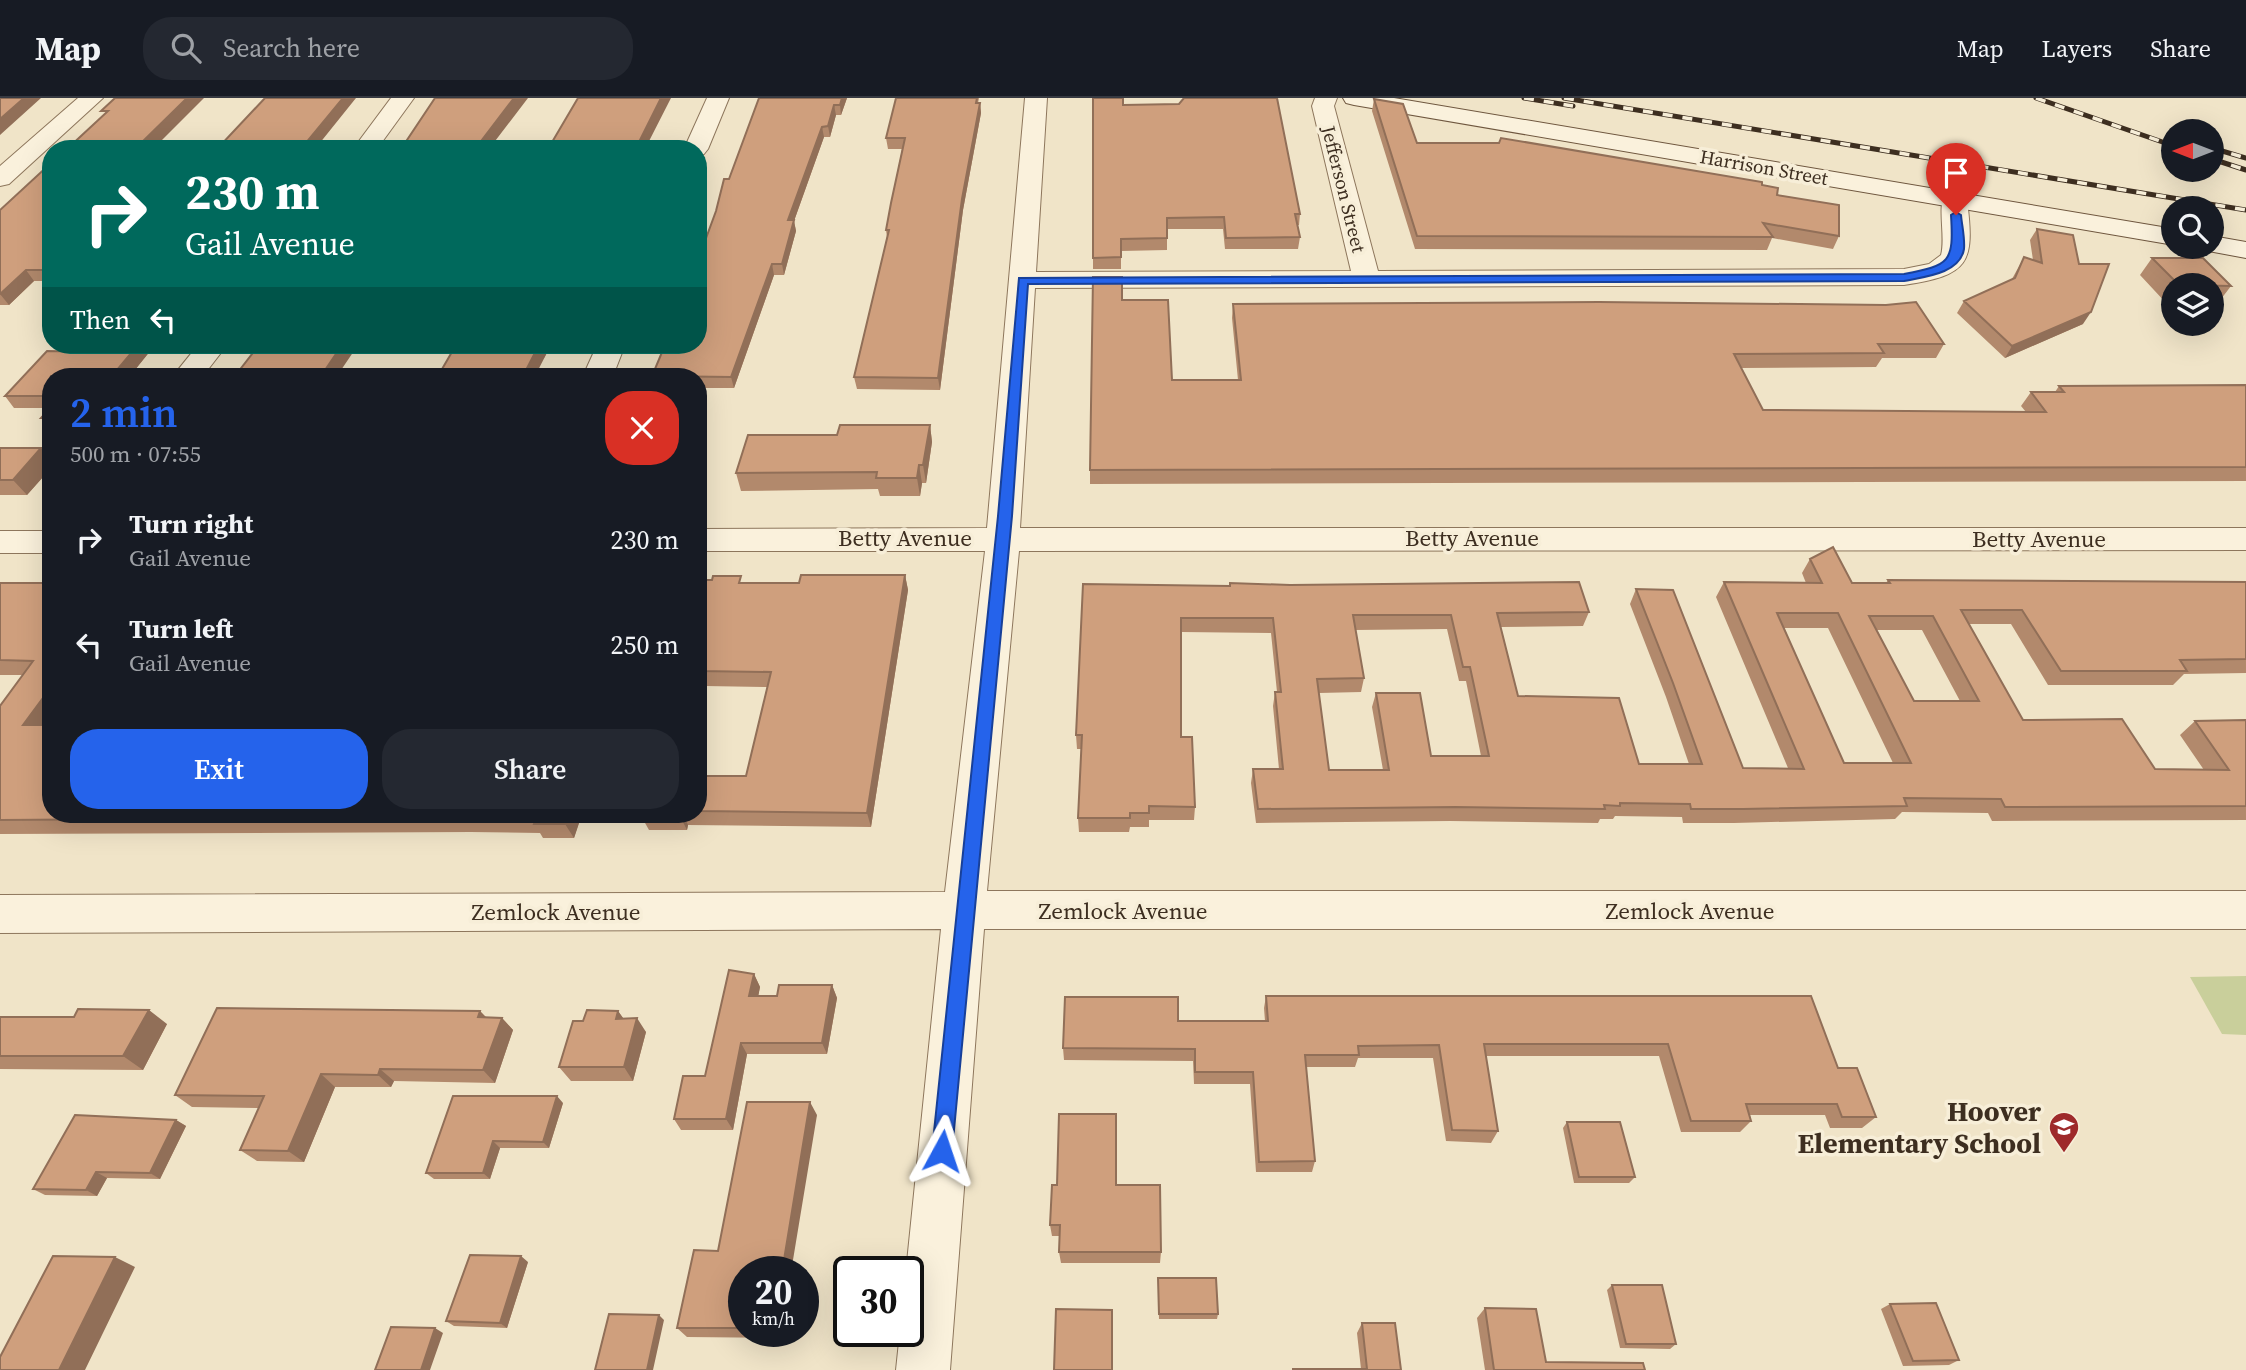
<!DOCTYPE html>
<html lang="en">
<head>
<meta charset="utf-8">
<style>
  body { margin:0; font-family:"Source Serif 4",serif; background:#242831; color:#f1f3f6; height:100vh; display:flex; flex-direction:column; font-size:26px; white-space:nowrap }
  * { box-sizing:border-box; margin:0 }
  p { font-size:23px; color:#9ea1a6 }
  .icon { flex:none; width:38px; height:38px; fill:none; stroke:currentColor; stroke-width:2; stroke-linecap:round; stroke-linejoin:round }
  .map { position:relative; flex:1; overflow:hidden }
  .panel { position:absolute; left:42px; top:270px; width:665px; height:455px; display:flex; flex-direction:column; background:#171b24; border-radius:28px; box-shadow:0 7px 28px #0002 }
  .panel>* { flex:none }
  .top-card { position:absolute; left:42px; top:42px; width:665px; height:214px; border-radius:28px; box-shadow:0 7px 28px #0002; background:#00695c; color:#fff; overflow:hidden }
  .needle { width:46px; rotate:270deg }
  .tools { position:absolute; left:2161px; top:21px; display:grid; gap:14px }
  .tools a { display:grid; place-items:center; width:63px; height:63px; border-radius:50%; background:#171b24; box-shadow:0 7px 28px #0002; font-size:35px }
  .speed { position:absolute; left:728px; top:1158px; display:flex; gap:14px; font-size:35px; font-weight:700; text-align:center }
  .speed>* { display:grid; place-content:center; width:91px; height:91px; border-radius:50%; background:#171b24; box-shadow:0 7px 28px #0002; line-height:1 }
  .speed small { font-size:18px; font-weight:400 }
  .speed .limit { border:4px solid #111; border-radius:10px; background:#fff; color:#111 }
  .pin { position:absolute; display:grid; place-items:center; width:60px; height:60px; color:#fff; margin:-72px -30px; border-radius:50% 50% 50% 0; rotate:-45deg; box-shadow:0 0 7px #0007 }
  .pin .icon { rotate:45deg }
  .me { position:absolute; width:77px; margin:-38px; rotate:5deg; stroke-linejoin:round; filter:drop-shadow(0 0 5px #0008) }
  .turn { display:flex; align-items:center; gap:24px; height:147px; padding:0 28px; font-size:32px }
  .turn .icon { width:91px; height:91px; stroke-width:2.5 }
  .turn b { display:block; font-size:49px; line-height:60px }
  .then { display:flex; align-items:center; height:66px; padding:0 28px; background:#0003; gap:14px; font-size:26px }
  .round { display:grid; place-items:center; flex:none; width:74px; height:74px; border-radius:28px; background:#242831 }
  .overview { display:flex; align-items:center; justify-content:space-between; height:119px; padding:0 28px }
  h1 { font-size:42px; font-weight:600; line-height:52px; color:#2563eb }
  .cta { display:flex; gap:14px; margin-top:auto; padding:14px 28px }
  .cta a { flex:1; height:80px; border-radius:28px; background:#2563eb; color:#fff; font-size:28px; font-weight:600; line-height:80px; text-align:center }
  .cta a+a { background:#242831; color:#f1f3f6 }
  ul { padding:0; list-style:none }
  li { display:flex; align-items:center; gap:21px; height:105px; padding:0 28px }
  li div { flex:1 }
  li b { display:block; font-size:26px }
  li em { font-style:normal }
  header { display:flex; align-items:center; gap:42px; box-sizing:border-box; height:98px; padding:0 35px; background:#171b24; border-bottom:2px solid #363941 }
  header strong { font-size:33px }
  nav { display:flex; gap:38px; margin-inline-start:auto; font-size:24px }
  .search { width:490px; height:63px; background:#242831; display:flex; align-items:center; gap:18px; box-sizing:border-box; padding:0 24px; border-radius:28px; color:#9ea1a6; font-size:26px }
  .map>svg:first-child { display:block }
  .green { fill:#c9cf9b }
  .lines { fill:none; stroke-linecap:round; stroke-linejoin:round }
  .street-casing { stroke:#8d765c; stroke-width:2 }
  .secondary-casing { stroke:#6f573f; stroke-width:2 }
  .street { fill:#faf1dc; fill-rule:evenodd }
  .secondary { fill:#faf1dc; fill-rule:evenodd }
  .rail-casing { stroke:#3d2e20; stroke-width:5 }
  .rail { stroke:#f7eed8; stroke-width:3.5; stroke-dasharray:10; stroke-linecap:butt }
  .wall { fill:#b2896c; fill-rule:evenodd }
  .shaded-wall { fill:#916f58 }
  .building { fill:#cf9f7d; stroke:#916f58; stroke-width:2; fill-rule:evenodd }
  .route { fill:#2563eb; stroke:#184099; stroke-width:2 }
  .labels { text-anchor:middle; dominant-baseline:central; stroke-width:7; stroke-linejoin:round; paint-order:stroke }
  .far-street-label { font-size:19px; fill:#3d2e20; stroke:#f7eed8 }
  .street-label { font-size:23px; fill:#3d2e20; stroke:#f7eed8 }
  .near-poi-label { font-size:28px; font-weight:bold; fill:#3d2e20; stroke:#f7eed8; text-anchor:end }
</style>
</head>
<body>
<header>
<strong>Map</strong>
<div class="search"><svg class="icon" aria-label="search" viewBox="0 0 24 24"><circle cx="10" cy="10" r="6"/><path d="M15 15l6 6"/></svg>Search here</div>
<nav><a>Map</a><a>Layers</a><a>Share</a></nav>
</header>
<div class="map">
<svg width="2246" height="1272" viewBox="0 0 2246 1272">
  <rect width="100%" height="100%" fill="#f0e4c8"/>
  <!-- green -->
  <path class="green" d="M2246,878v59l-24,-1 -32,-57z"/>
  <g class="lines">
    <!-- street casing -->
    <g class="street-casing">
      <path id="street" d="M78,0h25l-94,86 -9,2v-20z
        M391,0h23l-37,51h-24z
        M707,0h22l-21,51 -4,5 -6,2v-7h-14z
        M1025,0h22l-11,174 315,-1 -39,-165 3,-8h22l-3,8 44,165 526,-2 25,-5 12,-9c5,-17 -4,-49 4,-60l9,-3 9,3 4,5c8,64 2,75 -63,85l-869,3 -15,240h1226v22l-1227,1 -32,340h1259v38h-1262l-34,441h-54l4,-38h8v-60h-2l35,-343 -941,4v-38l945,-3 40,-341h-287v-22l289,-1z
        M198,247h29l-24,31h-30z
        M597,247h28l-12,31h-30z
        M0,433h51v22h-51z"/>
    </g>
    <!-- secondary casing -->
    <g class="secondary-casing">
      <path id="secondary" d="M1343,0h51l780,131v16l-820,-140 -8,-2z
        M2212,138l34,6v16l-43,-8 -2,-3h11z"/>
    </g>
    <!-- street -->
    <use href="#street" class="street"/>
    <!-- secondary -->
    <use href="#secondary" class="secondary"/>
    <!-- rail casing -->
    <g class="rail-casing">
      <path id="rail" d="M1524,0l49,8
        M1564,0l682,112
        M2036,0l138,48
        M2212,50l34,10
        M2212,61l34,11"/>
    </g>
    <!-- rail -->
    <use href="#rail" class="rail"/>
  </g>
  <!-- wall -->
  <path class="wall" d="M759,0h88l-6,17h-5l-6,22h-6l-30,84 2,10 -12,44h-10l-40,113h-36v-43l31,-166z
    M896,0h83l-1,5h2l1,10 -18,97 -23,180 -83,-1 -3,-12 33,-140 -1,-7 16,-81h-14l-2,-11z
    M1093,0l30,7 177,109 -1,11h-2l3,12 -2,12h-73l-2,-20h-56v21l-46,1v18h-28z
    M1374,1l43,44h82l263,42 77,51 -6,13 -61,-11 -5,12 -352,-1 -43,-138z
    M51,65v118h-17l-25,24h-9v-95z
    M2037,131l46,95 -78,34 -48,-45 7,-12 48,-22 12,-22 9,3 -3,-20z
    M2152,160l79,28 -13,17h-6v-18h-38v18l-7,1 -27,-29z
    M1122,202l50,80h66l-6,-62 1,-14 711,40 -8,14h-54l-6,9 -135,1 22,42 263,2 -5,-6 10,-14h24l4,-6 187,-1v96l-1156,3v-14z
    M102,247h53l-25,31h-79v53l-10,-11 9,-10h-36l-9,-12 91,-44z
    M449,247h102l-7,13 -93,-10z
    M930,327l2,17 -6,41h-4l-2,13h-40l-2,-7 -137,2 -5,-18 101,-38z
    M0,350h41l10,11v9l-24,27h-27z
    M1810,461l42,24h34l2,-3 358,2v91l-62,1 -11,11h-125l-37,-61h-42l54,96 132,49 49,1 -24,-35 15,-14 51,-1v100l-254,1 -4,-8 -86,-1 -7,7 -161,4h-51l-1,-6 -67,-1 -2,3h-13l-2,4 -148,-2 -194,2 -5,-40 2,-14h26l-6,-63 2,-14h2l-6,-59 -90,-1v105l14,70 -1,13h-45v7h-19l-1,5h-50l-1,-14 3,-69h-4l-1,-14 7,-151 506,28 -6,14 -82,1 17,69 121,68h50l-23,-67 -36,-93 6,-15 107,179h45l-72,-171 8,-15 82,1 -4,-10zM1784,530h44l65,135h-49zM1447,531l12,52h7l15,75h-50l-55,-63 -4,14 11,63h-54l-10,-77 42,-1 3,-14 -9,-48zM1877,532h45l38,71h-46z
    M905,477l3,15 -37,237 -183,-2 -1,5h-38l-9,-16h58v-38h48l21,-89 -62,-1 -6,-13h-1v-93l45,3h56z
    M0,485h51v140l-1,2 1,89h531l-8,24h-31l-3,-5 -69,-1 -471,2v-128l23,-31h-23z
    M754,876l6,13 -2,9h19l55,-11 5,13 -10,56h-80l-14,76h-52l-7,-11 31,-43z
    M1266,898h545l27,72 38,49 -14,11h-32l-5,-13h-75l1,6 -11,11h-59l-22,-76h-173l12,75 -7,12 -45,-2 -13,-83h-75l-3,9h-49l9,94 -3,11h-56l-6,-88h-56l-1,-23 -129,-1 -1,-12 115,-27h87l-1,-13z
    M480,913l6,6 16,1 11,12 -18,53 -101,-2 -3,6h-56l-31,75 -47,-1 -17,-11 19,-42 -67,-1 -17,-12z
    M618,913l5,7 23,14 -13,49h-62l-12,-14 24,-46z
    M0,919l167,7 -24,46 -143,-1z
    M563,1005l-14,45h-49l-10,31h-56l-8,-6z
    M817,1017l-73,157v60h37l-1,6 -93,-1 -10,-9 41,-77z
    M176,1022l10,6 -26,53 -53,-1 -10,18 -52,-1 -12,-6z
    M1567,1024l68,55 -6,6h-55l-11,-55z
    M1116,1087l45,67 -1,11h-99l-2,-11 1,-16h-8l-2,-11z
    M528,1164l-21,66 -53,-2 -8,-5z
    M1158,1185l60,31 -1,5h-58z
    M1612,1187l64,59 -6,5 -50,-1 -13,-58z
    M1890,1206l69,56 -10,5 -46,1 -22,-57z
    M1485,1210l61,54 99,8h-160l-8,-52z
    M1362,1225l39,47h-109l1,-1h68l-4,-36z"/>
  <!-- shaded-wall -->
  <path class="shaded-wall" d="M24,0h17l-41,37v-16z
    M187,0h17l-51,51h-18z
    M343,0h13l-41,51h-14z
    M514,0h14l-39,51h-14z
    M661,0h10l-26,51h-7l1,-7z
    M842,0h5l-6,17 -1,-10z
    M980,5l1,10 -18,97 -23,180 -2,-12 24,-179z
    M834,7l2,10 -6,22 -2,-11z
    M822,29l2,10 -30,84 2,10 -12,44 -2,-11 6,-44z
    M772,166l2,11 -40,113 -3,-11z
    M26,172l8,11 -25,24 -9,-11z
    M2091,214l-8,12 -78,34 7,-12z
    M138,247h17l-25,31h-18z
    M342,247h16l-21,31h-16z
    M539,247h12l-16,31h-12z
    M930,327l2,17 -6,41 -3,-18z
    M41,350l10,11v9l-24,27 -14,-15z
    M919,367l3,18 -2,13 -3,-18z
    M905,477l3,15 -37,237 -4,-14z
    M51,589v36l-12,17 -16,-15z
    M569,716h13l-8,24 -9,-14z
    M681,716h2l5,11 -1,5 -7,-14z
    M754,876l6,13 -4,21 -7,-12z
    M832,887l5,13 -10,56 -5,-11z
    M149,912l18,14 -24,46 -20,-14z
    M480,913l12,13 -14,-7z
    M618,913l10,14 -12,-6z
    M502,920l11,12 -18,53 -12,-13z
    M637,920l9,14 -13,49 -9,-14z
    M741,945l6,11 -14,76 -7,-11z
    M380,971l14,12 -3,6 -13,-12z
    M321,976l14,13 -31,75 -16,-11z
    M557,998l6,7 -14,45 -6,-6z
    M810,1004l7,13 -26,157h-9z
    M176,1022l10,6 -26,53 -10,-6z
    M493,1043l7,7 -10,31 -7,-6z
    M96,1074l11,6 -10,18 -11,-6z
    M521,1158l7,6 -21,66 -7,-5z
    M115,1159l20,10 -50,103h-26z
    M659,1217l5,5 -11,50h-6z
    M435,1230l8,5 -13,37h-9z
    M775,1234h6l-1,6z"/>
  <!-- building -->
  <path class="building" d="M0,0h24l-24,21z
    M115,0h72l-52,51h-68l41,-38h-7z
    M265,0h78l-42,51h-84z
    M435,0h79l-39,51h-74z
    M578,0h83l-22,44h2l-4,7h-89z
    M759,0h83l-2,7h-6l-6,21 -6,1 -34,93h6l-12,44h-10l-41,113 -79,-1 13,-31h33v-85l18,-49 8,-32h5z
    M896,0h81l-1,5h4l-18,96 -24,179 -84,-1 35,-147h-3l5,-27 14,-65h-19z
    M1093,0h30v7l56,-1 5,-6h93l23,116h-5l5,23 -74,1 -2,-21 -57,1v20l-46,1v18l-28,1z
    M1374,1l29,5 14,39h82l2,-5 261,44v3l16,3 -1,7 62,10v31l-76,-13 10,14 -356,-1z
    M51,65v107h-25l-26,24v-84z
    M2037,131l36,6 6,29h30l-18,48 -79,34 -48,-45 51,-23 9,-21 18,6z
    M2152,160h51l28,28 -52,-1z
    M1093,179h29v23h46l4,80h69l-8,-76 366,-2 287,3 30,-3 28,42h-66l6,9 -150,1 29,56 283,2 -15,-20h33l-5,-6 187,-1v82l-1156,3z
    M102,247h36l-26,31h-61v20h-46l42,-45 49,1z
    M259,247h83l-21,31h-86z
    M456,247h83l-16,31h-85z
    M51,309v11h-10z
    M840,327h90l-7,40h-4l-2,13h-41l1,-6 -141,1 12,-38h89z
    M0,350h41l-28,32h-13z
    M1833,449l19,36h38l-2,-3 358,2v77l-66,1 7,11h-126l-39,-61h-61l62,110 99,-1 33,50 74,1 -34,-49 51,-1v86l-241,1 -4,-8 -97,-1 3,8 -164,3h-52l-1,-5 -70,-1v3l-16,-1 1,4 -150,-2 -197,2 -5,-40h30l-8,-77h6l-8,-74h-92v119h11l3,70 -46,-1v7h-19v5h-52l4,-83h-6l7,-151 147,2v-3l60,2 289,-3 10,30 -92,1 21,83 101,2 20,66h63l-29,-81 -37,-94 37,1 70,178 61,1 -80,-187 98,1 -12,-24zM1777,515h61l73,150h-67zM1353,517h98l12,52h7l19,89h-58l-11,-63h-44l13,77h-60l-12,-91 47,-1zM1869,518h64l46,85h-65z
    M801,477h104l-38,238 -169,-2v-35h48l25,-104 -72,-1 4,-13h-5v-78h14l1,-4h28l-2,7h60z
    M0,485h51v104l-28,38h28v89h518l-4,10h-31l2,-5 -75,-2 -461,3v-114l33,-45 -33,-1z
    M642,716h39l-1,2h-38z
    M729,872l25,4 -5,22h28l2,-11h53l-10,58h-81l-15,76h-52l9,-43h22z
    M1266,898h545l27,72h19l19,49h-34l-5,-13h-91l5,17h-60l-23,-77h-184l14,87 -46,-1 -13,-85 -81,1 1,9h-54l10,106 -56,1 -6,-90h-58v-23l-132,-1 2,-51h113v24h90z
    M217,910l263,3 -2,6 24,1 -19,52 -103,-1 -2,6 -57,-1 -33,77 -48,-1 24,-54 -89,-1z
    M78,911l71,1 -26,46h-123v-39h74z
    M587,912l31,1 -2,8 21,-1 -13,49h-65l14,-46h10z
    M453,998h104l-14,46 -50,-1 -10,32h-57z
    M747,1004h63l-28,170h-38v56h-67l17,-78 24,1z
    M1059,1016h57v71h44l1,67h-102l1,-27h-10l2,-40h5z
    M75,1017l101,5 -26,53 -54,-1 -10,18 -53,-1z
    M1567,1024h53l15,55h-56z
    M470,1157l51,1 -21,67 -54,-2z
    M53,1158l62,1 -56,113h-59v-13z
    M1158,1180h58l2,36h-59z
    M1612,1187h50l14,59h-50z
    M1936,1205l23,57 -46,1 -23,-57z
    M1485,1210l51,1 10,53 97,1 2,7h-151z
    M1056,1211l56,1v60h-58z
    M609,1216l50,1 -12,55h-52z
    M1362,1225h33l6,47h-108v-1h74z
    M391,1229l44,1 -14,42h-46z"/>
  <!-- route -->
  <path class="route" d="M1956,114l5,3c1,11 4,23 3,34 -4,25 -41,28 -60,32l-876,3 -16,232 -60,635 -3,7 -7,3 -7,-3 -3,-7 66,-635 21,-238 885,-4c46,-9 50,-11 47,-59z"/>
  <!-- icons -->
  <defs>
    <g id="school-pin" transform="scale(1.575)"><path d="M0 17L-7.5 6A9.5 9.5 0 1 1 7.5 6Z" fill="#9e2a2b" stroke="#f7eed8"/><path d="M0-5L7-2L0 1L-7-2ZM-4 1L0 2.5L4 1V4Q0 6-4 4Z" fill="#fff"/></g>
  </defs>
  <g fill-rule="evenodd">
    <use href="#school-pin" x="2064" y="1029"/>
  </g>
  <g class="labels">
    <!-- far-street labels -->
    <g class="far-street-label">
      <text transform="translate(1764 69) rotate(10)">Harrison Street</text>
      <text transform="translate(1344 91) rotate(76)">Jefferson Street</text>
    </g>
    <!-- street labels -->
    <g class="street-label">
      <text x="905" y="440">Betty Avenue</text>
      <text x="1472" y="440">Betty Avenue</text>
      <text x="2039" y="441">Betty Avenue</text>
      <text x="1123" y="813">Zemlock Avenue</text>
      <text x="1690" y="813">Zemlock Avenue</text>
      <text x="556" y="814">Zemlock Avenue</text>
    </g>
    <!-- near-poi labels -->
    <g class="near-poi-label">
      <text x="2041" y="1013">Hoover<tspan x="2041" dy="32">Elementary School</tspan></text>
    </g>
  </g>
</svg>
<div class="tools">
<a><svg class="needle" viewBox="-14 -14 28 28"><path d="M0-13l5 13h-10z" fill="#e53935"/><path d="M0 13l5-13h-10z" fill="#9ea1a6"/></svg></a>
<a><svg class="icon" aria-label="search" viewBox="0 0 24 24"><circle cx="10" cy="10" r="6"/><path d="M15 15l6 6"/></svg></a>
<a><svg class="icon" aria-label="layers" viewBox="0 0 24 24"><path d="M12 4l9 5-9 5-9-5zM3 14l9 5 9-5"/></svg></a>
</div>
<div class="speed"><div>20<small>km/h</small></div><div class="limit">30</div></div>
<div class="pin" style="left:1956px;top:117px;background:#d93025"><svg class="icon" aria-label="arrive" viewBox="0 0 24 24"><path d="M6 21V4h12l-3 4 3 4H6"/></svg></div>
<svg class="me" style="left:942px;top:1053px" viewBox="-20 -20 40 40"><path d="M0-17L14 15 0 8-14 15z" fill="#2563eb" stroke="#fff" stroke-width="4"/></svg>
<div class="top-card">
<div class="turn"><svg class="icon" aria-label="right" viewBox="0 0 24 24"><path d="M7 20v-9h11M14 6l5 5-5 5"/></svg><div><b>230 m</b>Gail Avenue</div></div>
<div class="then">Then<svg class="icon" aria-label="left" viewBox="0 0 24 24"><path d="M17 20v-9H6M10 6l-5 5 5 5"/></svg></div>
</div>
<section class="panel">
<div class="overview"><div><h1>2 min</h1><p>500 m · 07:55</p></div><a class="round" style="background:#d93025;color:#fff"><svg class="icon" aria-label="close" viewBox="0 0 24 24"><path d="M6 6l12 12M18 6L6 18"/></svg></a></div>
<ul>
<li><svg class="icon" aria-label="right" viewBox="0 0 24 24"><path d="M7 20v-9h11M14 6l5 5-5 5"/></svg><div><b>Turn right</b><p>Gail Avenue</p></div><em>230 m</em></li>
<li><svg class="icon" aria-label="left" viewBox="0 0 24 24"><path d="M17 20v-9H6M10 6l-5 5 5 5"/></svg><div><b>Turn left</b><p>Gail Avenue</p></div><em>250 m</em></li>
</ul>
<div class="cta"><a>Exit</a><a>Share</a></div>
</section>
</div>
</body>
</html>
